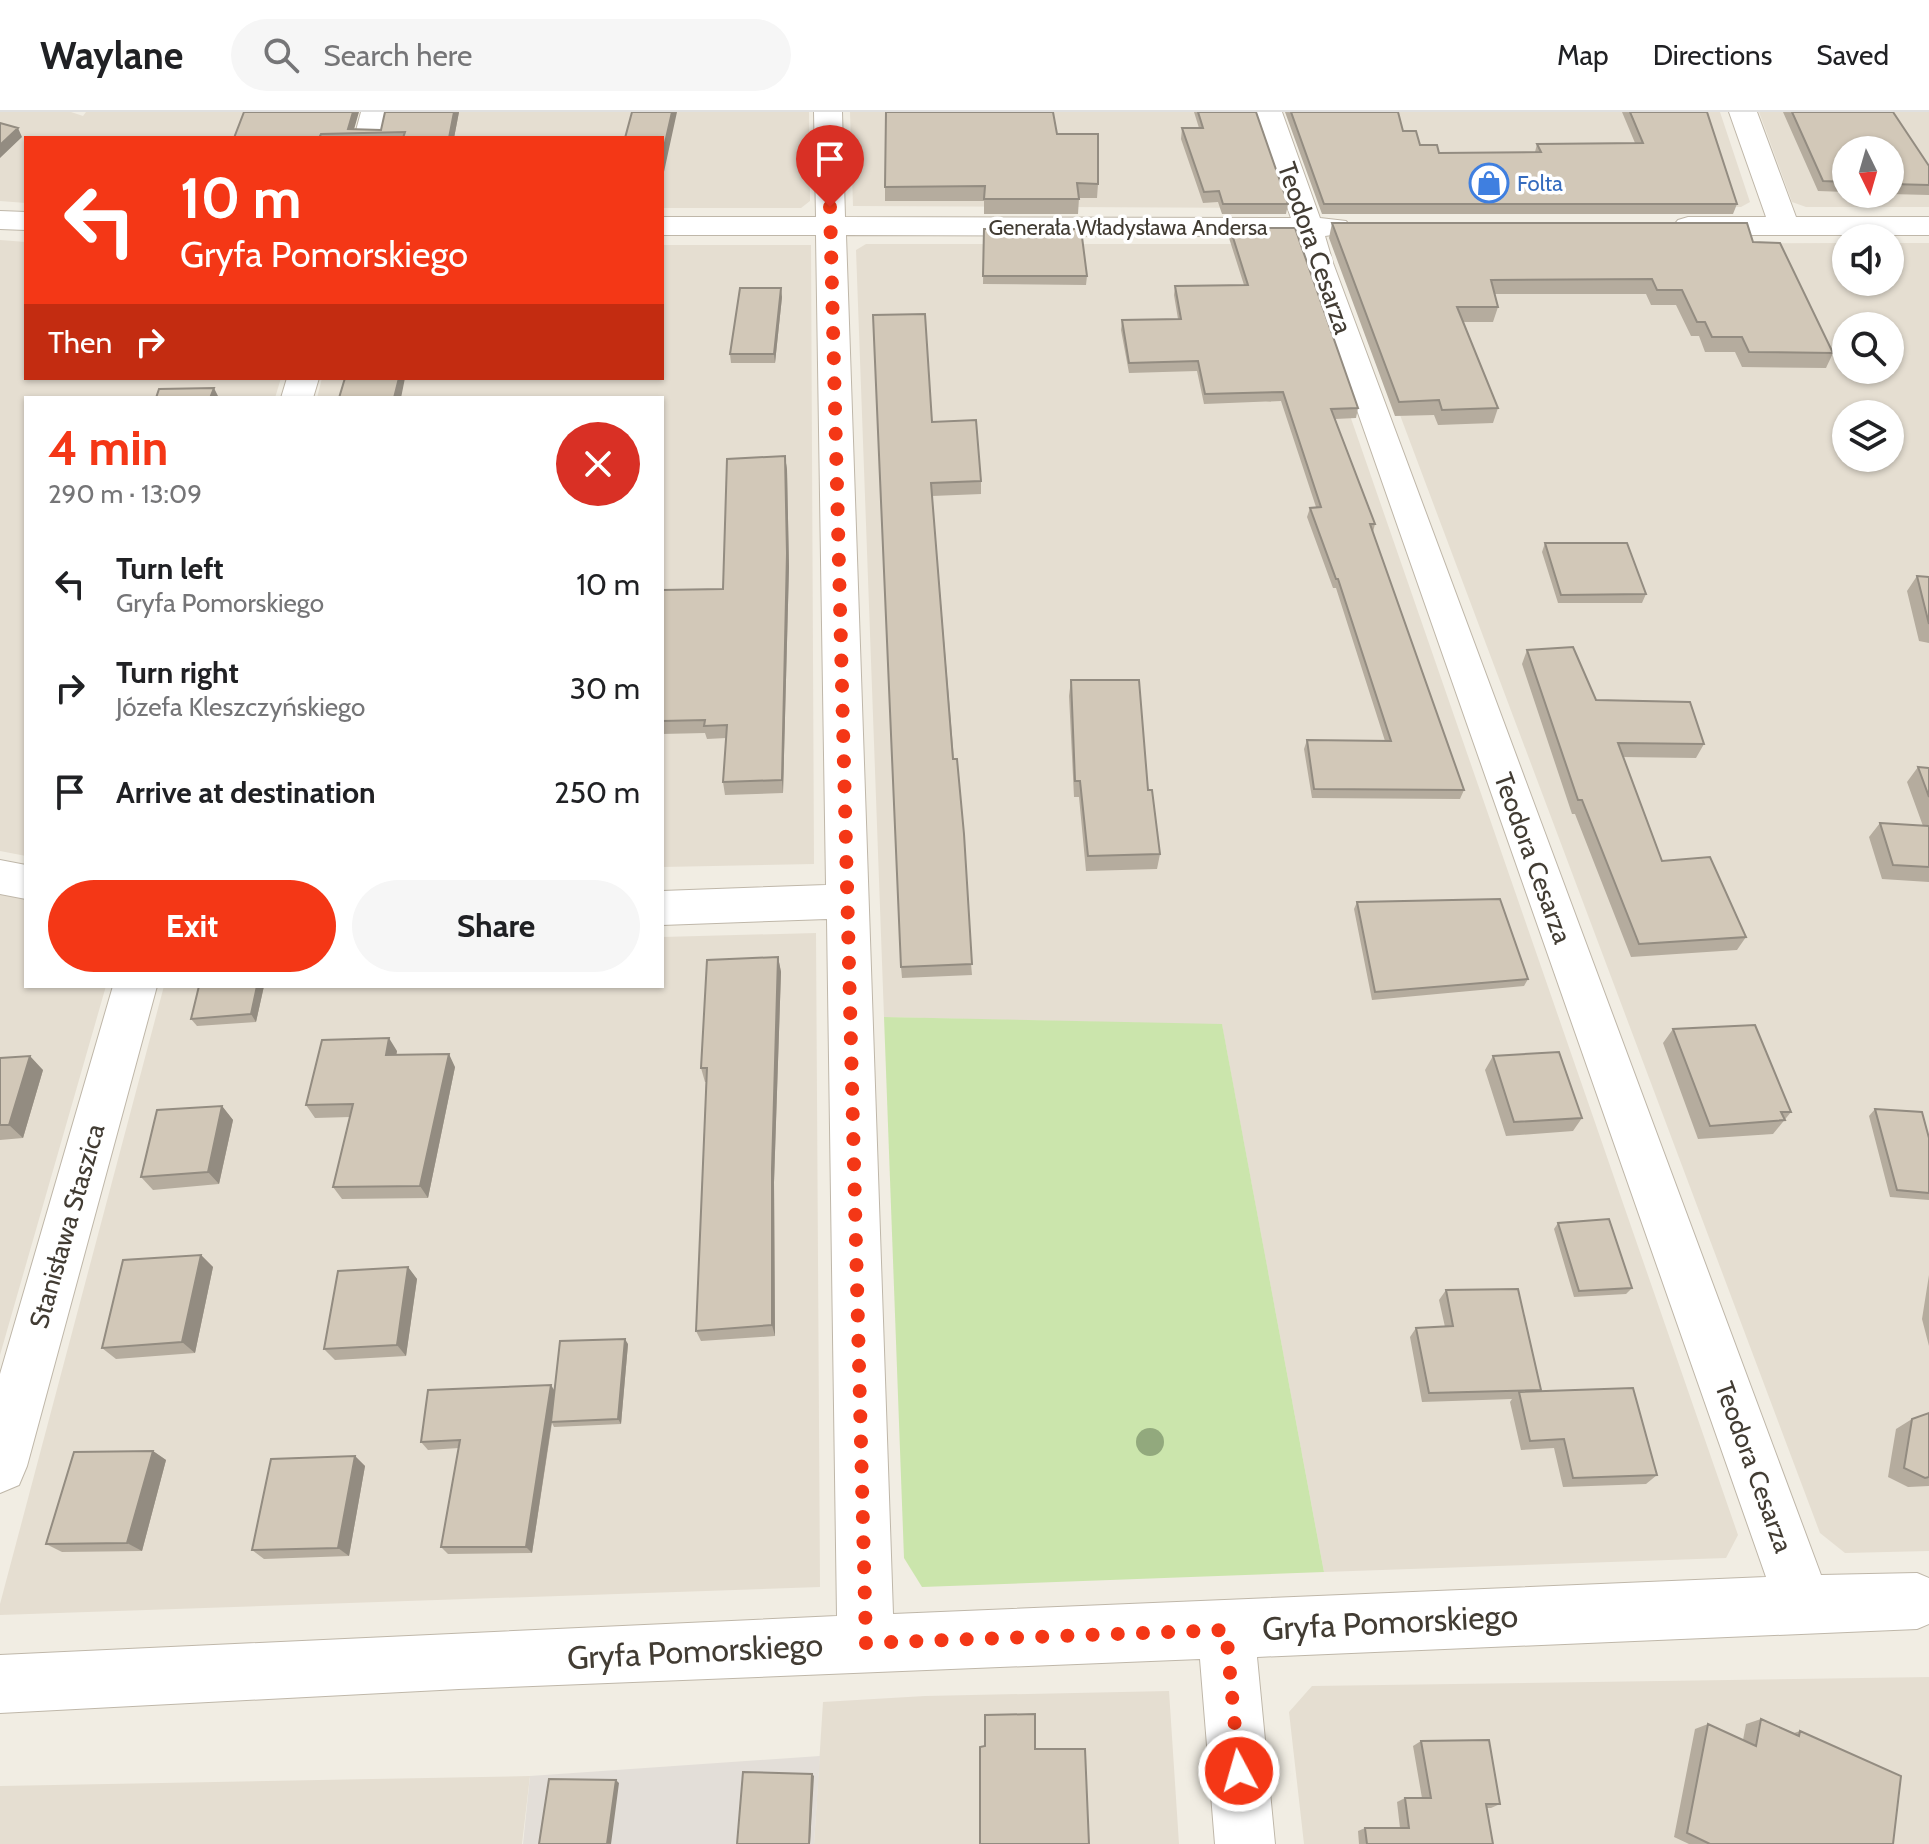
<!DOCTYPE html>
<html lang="en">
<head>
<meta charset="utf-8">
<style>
  body { margin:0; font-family:Cabin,sans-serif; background:#f6f6f6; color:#202124; height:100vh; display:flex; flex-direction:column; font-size:30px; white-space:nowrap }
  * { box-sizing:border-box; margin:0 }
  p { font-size:26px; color:#757577 }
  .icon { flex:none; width:44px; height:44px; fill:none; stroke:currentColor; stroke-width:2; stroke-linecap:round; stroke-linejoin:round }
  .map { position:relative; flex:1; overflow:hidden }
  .panel { position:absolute; left:24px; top:284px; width:640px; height:592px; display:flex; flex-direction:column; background:#fff; border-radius:0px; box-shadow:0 2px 6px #0004 }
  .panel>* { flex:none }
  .banner { position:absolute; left:24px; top:24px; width:640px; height:244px; border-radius:0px; box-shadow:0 2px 6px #0004; background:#f43716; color:#fff; overflow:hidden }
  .needle { width:52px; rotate:175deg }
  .tools { position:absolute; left:1832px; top:24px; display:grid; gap:16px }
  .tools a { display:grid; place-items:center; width:72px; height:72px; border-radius:50%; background:#fff; box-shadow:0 2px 6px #0004; font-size:40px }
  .pin { position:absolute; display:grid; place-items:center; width:68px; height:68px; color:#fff; margin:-82px -34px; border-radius:50% 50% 50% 0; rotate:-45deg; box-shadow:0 0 8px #0007 }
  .pin .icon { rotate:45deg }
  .me { position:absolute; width:88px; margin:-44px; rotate:354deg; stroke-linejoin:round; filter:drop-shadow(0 0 6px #0008) }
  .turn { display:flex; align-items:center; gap:28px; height:168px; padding:0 24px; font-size:36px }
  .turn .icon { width:104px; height:104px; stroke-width:2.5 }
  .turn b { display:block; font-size:56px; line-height:68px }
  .then { display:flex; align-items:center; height:76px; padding:0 24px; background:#0003; gap:16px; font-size:30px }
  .round { display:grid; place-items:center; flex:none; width:84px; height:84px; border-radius:42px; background:#f6f6f6 }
  .headline { display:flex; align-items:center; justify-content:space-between; height:136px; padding:0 24px }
  h1 { font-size:48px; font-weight:700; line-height:60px; color:#f43716 }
  .primary-button { display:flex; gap:16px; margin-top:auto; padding:16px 24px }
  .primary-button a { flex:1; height:92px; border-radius:48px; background:#f43716; color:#fff; font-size:32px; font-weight:700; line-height:92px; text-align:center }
  .primary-button a+a { background:#f6f6f6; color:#202124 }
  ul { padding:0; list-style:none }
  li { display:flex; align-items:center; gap:24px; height:104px; padding:0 24px }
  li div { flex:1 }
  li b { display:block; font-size:30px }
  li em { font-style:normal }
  header { display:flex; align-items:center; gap:48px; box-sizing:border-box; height:112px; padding:0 40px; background:#fff; border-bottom:2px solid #e0e0e0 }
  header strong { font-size:38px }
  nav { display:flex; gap:44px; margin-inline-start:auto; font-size:28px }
  .search { width:560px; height:72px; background:#f6f6f6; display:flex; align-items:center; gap:20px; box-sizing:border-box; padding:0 28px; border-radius:44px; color:#757577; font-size:30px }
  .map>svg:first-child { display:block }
  .residential { fill:#e5ded1; fill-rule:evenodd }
  .industrial { fill:#e3ded8 }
  .green { fill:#cbe5ac }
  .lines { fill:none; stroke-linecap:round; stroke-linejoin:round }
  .minor-casing { stroke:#bfb7a9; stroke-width:2 }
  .minor { fill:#fff; fill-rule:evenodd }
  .tree { fill:#92a97d }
  .wall { fill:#b5ac9e }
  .shaded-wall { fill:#938c81 }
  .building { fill:#d2c8b8; stroke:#938c81; stroke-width:2 }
  .route { stroke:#f43716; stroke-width:14; stroke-dasharray:0 25.2 }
  .labels { text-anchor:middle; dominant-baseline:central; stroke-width:7; stroke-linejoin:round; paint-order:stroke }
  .far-shop-label { font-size:22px; fill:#366cbe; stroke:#fff; text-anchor:start }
  .far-street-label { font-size:22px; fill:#423c33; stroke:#fff }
  .street-label { font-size:26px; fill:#423c33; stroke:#fff }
  .near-street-label { font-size:32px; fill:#423c33; stroke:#fff }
</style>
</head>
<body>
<header>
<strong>Waylane</strong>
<div class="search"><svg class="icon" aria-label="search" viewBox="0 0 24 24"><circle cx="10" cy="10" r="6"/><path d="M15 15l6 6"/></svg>Search here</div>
<nav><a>Map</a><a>Directions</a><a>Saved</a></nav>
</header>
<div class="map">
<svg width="1929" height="1732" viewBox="0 0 1929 1732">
  <rect width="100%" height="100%" fill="#f1ede3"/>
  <!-- residential -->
  <path class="residential" d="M0,0h71l12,4 3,-4h271l-7,26h-324v65l-26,-2z
    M392,0h417l1,89 -9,7h-139v-70h-276z
    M850,0h398l33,96 -428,-2z
    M1288,0h432l30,90 -9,5 -406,1z
    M1759,0h170v95h-123l-14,-5zM1846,38h44v44h-44z
    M0,128l26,2v136h255l-6,20h-249v458l-26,-5z
    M1846,131v39h44v-39h39v1308l-84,2 -25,-20 -482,-1283 10,-6zM1846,214h44v44h-44zM1846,302h44v44h-44z
    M866,132h416l11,7 445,1284 -12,23 -402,14 -102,-547 -338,-8 -28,-767z
    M662,133h149l3,619 -152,3v-469h-345l5,-20h340z
    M0,782l26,5v87h80l-106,369z
    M816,821l4,654 -820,28v-11l164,-618h498v-49z
    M1929,1565v167h-625l-15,-132 23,-26z
    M1169,1579l10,153h-365l9,-142 102,-6z
    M530,1664l-8,68h-522v-58z"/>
  <!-- industrial -->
  <path class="industrial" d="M820,1644l-6,88h-291l7,-68z"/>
  <!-- green -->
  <path class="green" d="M884,905l338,7 102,548 -402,15 -18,-29z"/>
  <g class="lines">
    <!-- minor casing -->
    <g class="minor-casing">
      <path id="minor" d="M361,0h28l-7,26h-28z
        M814,0h28l3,105 446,1 -37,-106h28l38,106 26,3 5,6 -5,6 -21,3 8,27 488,1312 96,-2 12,5v46l-12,5 -660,28 18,187h-60l-15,-185 -741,30 -459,24v-58l837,-39 -10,-697 -165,6v-34l164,-6 -10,-650h-154v-18h154zM846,123l450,1 470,1341 -873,37z
        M1729,0h28l39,105h133v18h-241l-10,-3 -5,-6 5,-6 10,-3h78z
        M0,99l26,1v18l-26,-1z
        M287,266h32l-6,20h-32z
        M0,748l26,5v34l-26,-5z
        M113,874h44l-130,480 -8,19 -19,8v-119z"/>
    </g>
    <!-- minor -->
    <use href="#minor" class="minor"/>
  </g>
  <!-- trees -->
  <circle class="tree" cx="1150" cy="1330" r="14"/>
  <!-- wall -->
  <path class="wall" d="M385,0h74l-5,26h-220l120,-9 27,1z
    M1194,0h62l32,92 -2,10h-64l-4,-12 -15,1 -22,-64 1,-11h17z
    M1285,0h113l5,19 17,14 19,8 96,-1 2,-8 98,-1 -13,-31h85l30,92 -4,10h-411z
    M1783,0h110l36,54v29l-39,-1v-44h-44v42l-28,-1z
    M1057,22l41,50 -1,14h-18l-1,16h-94v-13h-99v-14z
    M1332,111l421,19 80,111 -7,15 -84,-1 -7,-15h-30l-6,-16h-8l-15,-31h-25l-5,-11h-151l3,13 -5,15h-30l35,86 -5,15 -55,2 -4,-10 -39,1 -66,-178z
    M1230,116l128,180 -2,10 -21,1 40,105 -2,8 91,258 -4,9 -148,-1 -8,-49 3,-9 78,1 -49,-153h-3l-26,-71 3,-9 6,-1 -35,-106 -77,3 -7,-33 -68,2 -8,-43 1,-10 56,-1 -4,-24 1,-9 69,-1 -15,-47z
    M984,117l103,47 -1,9 -103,-1z
    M782,185l-7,66h-44l-1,-9z
    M932,310l49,59v13l-49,2 40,479 -70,3 -1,-11z
    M785,344l2,14 2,97 -6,226 -58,2 -2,-13 3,-44 -19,1 -2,-6 -43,1v-144l61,-1z
    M1545,431l101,51 -4,9h-84l-16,-51z
    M1917,464l12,1v66l-10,-2 -12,-50z
    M1527,538l69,50 108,44 -8,14 -73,-1 39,104 84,76 -9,13 -106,7 -56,-143h-3l-50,-150z
    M1071,568l77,110 12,64 -3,15 -71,2 -7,-74h-5l-5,-101z
    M1918,655l11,1v114l-47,-3 -13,-42 11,-14 43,3 -16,-44z
    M1357,790l171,77 -4,7 -152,14 -18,-91z
    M778,845l3,15 -7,210 1,154 -74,5 -5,-10 10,-249h-1l-4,-14z
    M199,874h65l-8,36 -59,4 -6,-7z
    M1673,917l118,83 -18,22 -75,5 -35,-96z
    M397,939l-1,4 59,12 -27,131 -86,1 -9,-12 17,-70 -35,1 -9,-13z
    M1493,944l89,62 -9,13 -67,5 -21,-66z
    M0,946l43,12 -20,68 -23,2z
    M222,994l11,14 -14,64 -66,6 -12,-13z
    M1875,997l54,29v62l-39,-3 -21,-81z
    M1558,1111l74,65 -6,6 -52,3 -20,-68z
    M201,1143l12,12 -18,86 -79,6 -14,-11z
    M408,1155l9,12 -11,77 -71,4 -11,-11z
    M1929,1163v71l-7,-27z
    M1446,1178l95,100 -1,1 117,84 -11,9 -83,3 -9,-39 -33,2 -11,-48 2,-3 -90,3 -12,-65 6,-9 29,-1 -6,-27z
    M628,1232l-7,80 -67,3 -2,-4 -20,130 -84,1 -7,-7 18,-99 -31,2 -7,-8 133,-52z
    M1929,1301v73l-21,1 -20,-10 8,-48 16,-10z
    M153,1339l13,9 -24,91 -80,1 -16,-8z
    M355,1344l10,10 -16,90 -85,3 -12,-9z
    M1761,1607l33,14 6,-2 93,113h-204l-15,-7 21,-108 13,-5 35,16 3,-16z
    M1421,1629l79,63 -9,4h-5l7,36h-134l-1,-13 7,-3h35l-3,-26 8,-4h17l-9,-52z"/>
  <!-- shaded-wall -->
  <path class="shaded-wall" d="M353,0h6l-6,21 -5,-4z
    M454,0h5l-5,26h-5z
    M672,0h5l-15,69v-25z
    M18,16l4,9 -22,21v-13z
    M781,176l1,9 -7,66 -1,-9z
    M399,266h6l-4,20h-7z
    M214,276l5,10h-9z
    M785,344l2,14 2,97 -6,226 -1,-13z
    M778,845l3,15 -7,210 1,154 -3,-11v-156z
    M257,874h7l-8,36 -5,-8z
    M389,926l8,13 -3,17 -8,-13z
    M449,942l6,13 -27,131 -8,-12z
    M30,944l13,14 -20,68 -14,-13z
    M222,994l11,14 -14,64 -11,-12z
    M201,1143l12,12 -18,86 -13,-11z
    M408,1155l9,12 -11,77 -9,-11z
    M625,1227l3,5 -7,80 -3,-5z
    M551,1273l5,8 -24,160 -6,-6z
    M153,1339l13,9 -24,91 -15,-8z
    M355,1344l10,10 -16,90 -11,-8z
    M812,1662l2,2 -4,68h-1z
    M616,1668l3,3 -8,61h-4z"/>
  <!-- building -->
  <path class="building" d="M244,0h109l-5,17 33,1 4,-18h69l-5,26h-46l2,-6 -84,2 -2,4h-85z
    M632,0h40l-10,44v-18h-37z
    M886,0h167l4,22h41v50l-21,-1 2,16h-95l1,-13 -100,1z
    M1198,0h58l32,92h-65l-4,-13 -15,1 -22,-64h21z
    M1291,0h107l5,19h13l4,14h17l2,8 102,-1 -4,-8 106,-1 -13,-31h77l30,92h-413z
    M1792,0h101l36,54v19l-39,-1v-34h-44v32l-23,-1z
    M0,11l18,5 -18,17z
    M1332,111h415l6,19 27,1 53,110 -84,-1 -7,-15h-30l-7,-15h-8l-15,-32h-25l-5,-11 -161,1 7,27h-41l41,101 -56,2 -3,-10 -40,2z
    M1230,116h65l63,180 -27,1 44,115h-5l94,266 -150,-1 -7,-49 84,1 -53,-162h-2l-26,-71 11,-1 -38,-115 -78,2 -7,-33 -69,2 -7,-43 59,-1 -6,-33 73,-1z
    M984,117h97l6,47h-104z
    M740,176h41l-7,66h-44z
    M925,202l7,108 44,-2 5,61 -50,2 22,276h4l7,75 8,130 -71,3 -28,-652z
    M345,266h54l-5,20h-55z
    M214,276l-4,10h-54l3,-9z
    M785,344l2,97 -5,227 -59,2 4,-57 -23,1 1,-6 -43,1v-131l61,-1 4,-130z
    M1545,431h82l19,51 -85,1z
    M1917,464l12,1v47z
    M1573,535l23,53 94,2 14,42 -86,-1 44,118 48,-4 36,80 -107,7 -57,-144h-4l-51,-150z
    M1071,568h68l9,110h4l8,64 -72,2 -8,-75h-5z
    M1918,655l11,1v29z
    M1880,711l49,3v41l-36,-2z
    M1500,787l28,80 -153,13 -18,-90z
    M778,845l-6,212v156l-76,6 11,-263h-6l6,-108z
    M199,874h58l-6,28 -60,5z
    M1755,913l36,87h-10l4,8 -75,6 -37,-97z
    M389,926l-3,17 63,-1 -29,132 -87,1 20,-83 -47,1 16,-65z
    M1559,940l23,66 -68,4 -21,-66z
    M30,944l-21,69h-9v-67z
    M222,994l-14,66 -67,5 16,-67z
    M1875,997l47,3 7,26v55l-32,-3z
    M1609,1107l23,69 -53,3 -21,-68z
    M201,1143l-19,87 -80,6 21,-88z
    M408,1155l-11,78 -73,4 14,-78z
    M1518,1177l23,101 -112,3 -13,-65 37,-2 -7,-36z
    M625,1227l-7,80 -67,3 9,-81z
    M551,1273l-25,162h-85l19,-107 -39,2 7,-52z
    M1633,1276l24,87 -84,3 -9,-39 -34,2 -11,-49z
    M1929,1301v64l-4,1 -21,-10 8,-49z
    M153,1339l-26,92 -81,1 28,-92z
    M355,1344l-17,92 -86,2 19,-91z
    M1035,1602v35h50l4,95h-109v-97l5,-1v-31z
    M1761,1607l38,17 1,-5 101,45 -8,68h-183l-23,-11 21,-109 48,22z
    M1489,1628l11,64h-14l7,40h-126l-2,-16h44l-4,-30h26l-10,-57z
    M743,1660l69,2 -3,70h-72z
    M549,1667l67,1 -9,64h-68z"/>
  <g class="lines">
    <!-- route -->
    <path class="route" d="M830,95l36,1436 360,-13 13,141"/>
  </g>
  <!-- icons -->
  <defs>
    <g id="shop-ring" transform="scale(2)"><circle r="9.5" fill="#fff" stroke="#3f7fe0" stroke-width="1.5"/><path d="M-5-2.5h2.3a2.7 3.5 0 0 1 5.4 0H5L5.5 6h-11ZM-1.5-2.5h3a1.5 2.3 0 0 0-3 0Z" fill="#3f7fe0"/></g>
  </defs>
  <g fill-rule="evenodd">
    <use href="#shop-ring" x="1489" y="71"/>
  </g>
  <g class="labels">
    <!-- far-shop labels -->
    <g class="far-shop-label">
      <text x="1517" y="71">Folta</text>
    </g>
    <!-- far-street labels -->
    <g class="far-street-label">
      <text x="1128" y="115">Generała Władysława Andersa</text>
    </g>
    <!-- street labels -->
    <g class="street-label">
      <text transform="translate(1315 136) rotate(71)">Teodora Cesarza</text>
      <text transform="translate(1533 746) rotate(70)">Teodora Cesarza</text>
      <text transform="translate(67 1114) rotate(-74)">Stanisława Staszica</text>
      <text transform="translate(1754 1355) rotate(70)">Teodora Cesarza</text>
    </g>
    <!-- near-street labels -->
    <g class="near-street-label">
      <text transform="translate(1390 1510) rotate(-3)">Gryfa Pomorskiego</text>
      <text transform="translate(695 1539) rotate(-3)">Gryfa Pomorskiego</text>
    </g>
  </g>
</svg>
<div class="tools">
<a><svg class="needle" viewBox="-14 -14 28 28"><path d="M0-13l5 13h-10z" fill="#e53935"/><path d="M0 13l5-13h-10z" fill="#757577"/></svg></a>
<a><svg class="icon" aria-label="sound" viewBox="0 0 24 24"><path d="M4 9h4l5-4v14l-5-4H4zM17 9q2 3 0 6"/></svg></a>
<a><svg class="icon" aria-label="search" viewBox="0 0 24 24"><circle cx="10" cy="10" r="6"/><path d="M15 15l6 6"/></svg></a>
<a><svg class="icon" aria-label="layers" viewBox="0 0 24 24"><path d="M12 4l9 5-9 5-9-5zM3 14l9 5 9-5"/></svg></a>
</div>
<div class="pin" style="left:830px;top:95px;background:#d93025"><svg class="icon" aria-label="arrive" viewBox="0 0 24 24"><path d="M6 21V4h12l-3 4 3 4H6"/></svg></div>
<svg class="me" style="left:1239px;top:1659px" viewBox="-20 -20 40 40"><circle r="17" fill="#f43716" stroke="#fff" stroke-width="3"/><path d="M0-11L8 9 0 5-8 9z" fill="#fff"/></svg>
<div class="banner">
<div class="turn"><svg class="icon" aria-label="left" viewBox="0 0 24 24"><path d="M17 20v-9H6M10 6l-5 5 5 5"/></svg><div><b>10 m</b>Gryfa Pomorskiego</div></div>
<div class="then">Then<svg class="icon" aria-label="right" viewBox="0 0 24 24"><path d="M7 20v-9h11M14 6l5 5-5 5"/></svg></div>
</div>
<section class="panel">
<div class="headline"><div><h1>4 min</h1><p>290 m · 13:09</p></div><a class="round" style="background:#d93025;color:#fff"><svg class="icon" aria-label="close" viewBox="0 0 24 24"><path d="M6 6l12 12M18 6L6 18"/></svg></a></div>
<ul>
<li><svg class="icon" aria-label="left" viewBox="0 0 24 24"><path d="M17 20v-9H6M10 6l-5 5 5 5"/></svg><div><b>Turn left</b><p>Gryfa Pomorskiego</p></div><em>10 m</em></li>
<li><svg class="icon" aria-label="right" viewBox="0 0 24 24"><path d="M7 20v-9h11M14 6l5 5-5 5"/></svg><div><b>Turn right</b><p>Józefa Kleszczyńskiego</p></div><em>30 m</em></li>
<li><svg class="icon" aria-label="arrive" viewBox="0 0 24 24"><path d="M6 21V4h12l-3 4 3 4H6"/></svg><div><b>Arrive at destination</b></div><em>250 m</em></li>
</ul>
<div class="primary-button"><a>Exit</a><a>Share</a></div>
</section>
</div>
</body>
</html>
